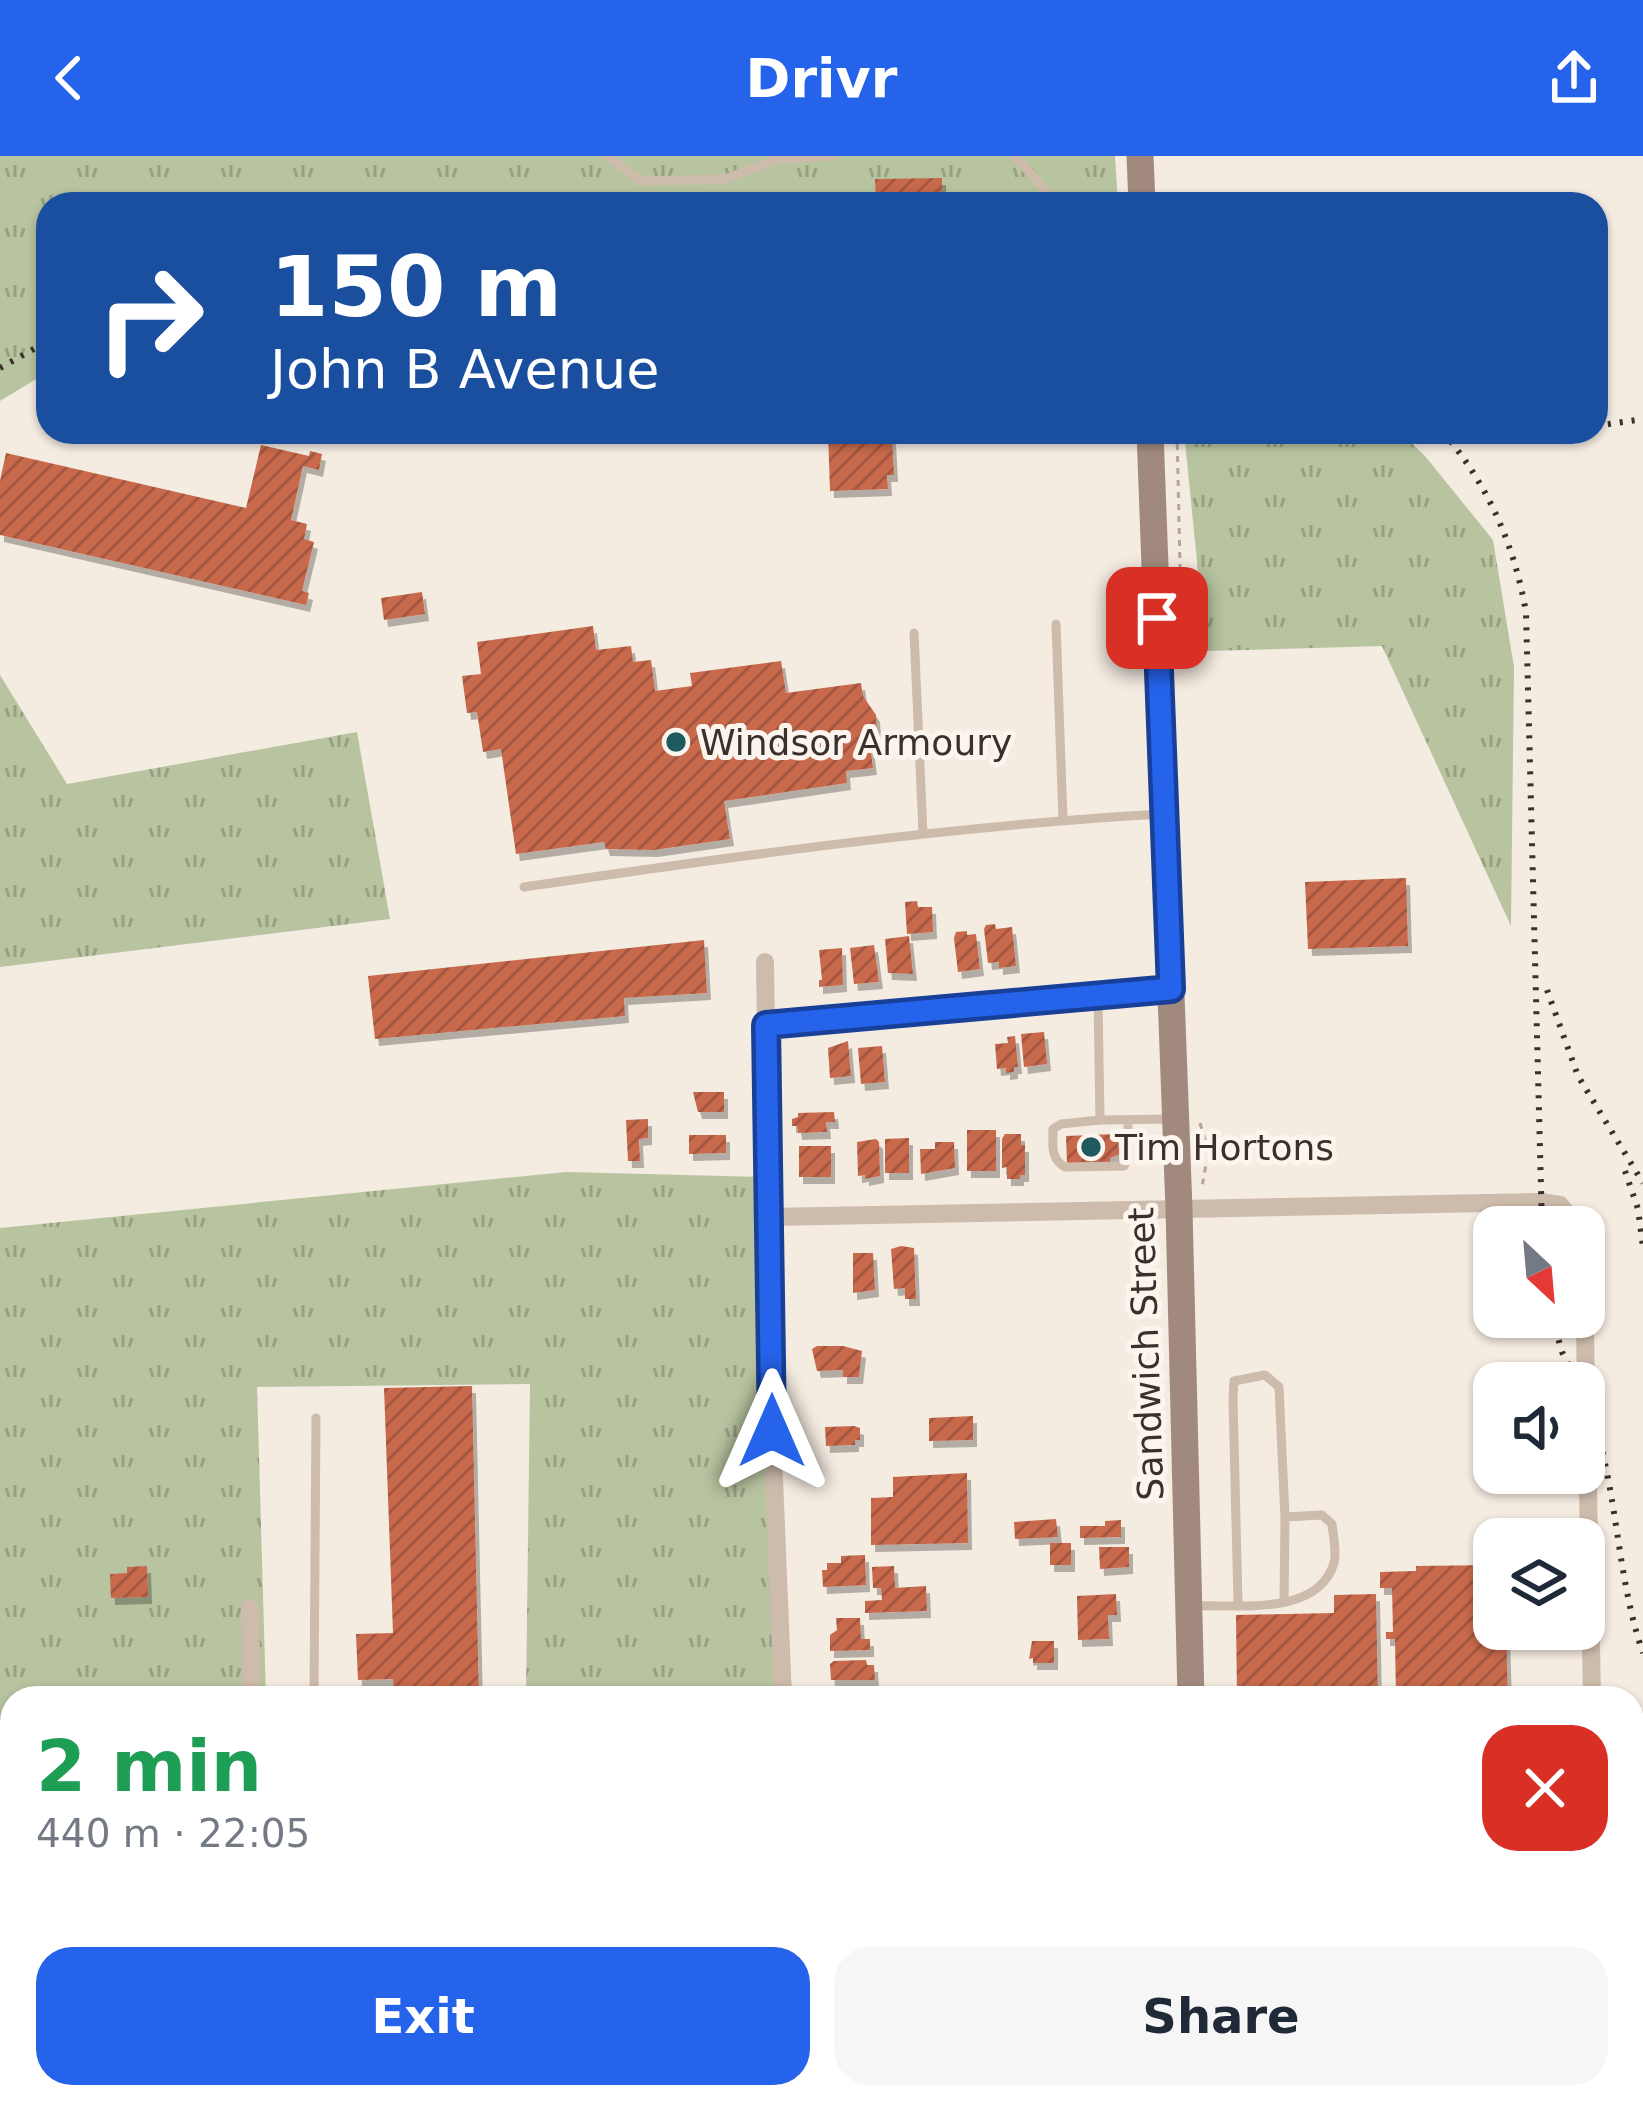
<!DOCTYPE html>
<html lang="en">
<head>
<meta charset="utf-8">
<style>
  body { margin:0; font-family:"DejaVu Sans",sans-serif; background:#f6f6f7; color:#1f2937; height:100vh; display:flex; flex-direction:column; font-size:45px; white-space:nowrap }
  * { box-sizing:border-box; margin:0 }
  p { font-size:39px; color:#747a83 }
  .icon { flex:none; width:66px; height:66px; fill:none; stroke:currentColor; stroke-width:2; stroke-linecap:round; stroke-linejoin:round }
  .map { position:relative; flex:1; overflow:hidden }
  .side { position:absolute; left:0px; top:1530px; width:1644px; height:423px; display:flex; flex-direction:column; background:#fff; border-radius:36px 36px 0 0; box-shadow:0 3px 9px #0004 }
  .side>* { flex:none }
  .top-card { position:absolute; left:36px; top:36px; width:1572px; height:252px; border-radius:36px; box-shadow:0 3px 9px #0004; background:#1a4fa0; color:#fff; overflow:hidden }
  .needle { width:78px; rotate:154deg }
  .fabs { position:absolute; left:1473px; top:1050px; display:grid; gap:24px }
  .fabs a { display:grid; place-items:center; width:132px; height:132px; border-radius:24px; background:#fff; box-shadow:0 3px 9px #0004; font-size:60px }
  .pin { position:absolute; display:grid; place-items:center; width:102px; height:102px; color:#fff; margin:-51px; border-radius:24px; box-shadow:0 6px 18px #0006 }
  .me { position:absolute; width:132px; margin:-66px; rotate:0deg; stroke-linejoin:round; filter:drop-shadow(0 0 9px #0008) }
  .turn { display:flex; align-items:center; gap:42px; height:252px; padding:0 36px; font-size:54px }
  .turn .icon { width:156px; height:156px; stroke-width:2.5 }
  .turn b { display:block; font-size:84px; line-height:102px }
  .round { display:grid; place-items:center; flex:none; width:126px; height:126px; border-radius:36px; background:#f6f6f7 }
  .head { display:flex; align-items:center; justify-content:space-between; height:204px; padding:0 36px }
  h1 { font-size:72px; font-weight:700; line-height:90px; color:#1e9e55 }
  .primary-button { display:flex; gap:24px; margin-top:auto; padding:24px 36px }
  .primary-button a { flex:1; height:138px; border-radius:36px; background:#2563eb; color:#fff; font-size:48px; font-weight:700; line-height:138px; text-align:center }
  .primary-button a+a { background:#f6f6f7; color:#1f2937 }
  header { display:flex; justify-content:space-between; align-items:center; height:156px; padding:0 36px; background:#2563eb; color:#fff; font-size:54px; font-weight:700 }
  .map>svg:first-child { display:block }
  .grass { fill:url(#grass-tufts) }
  .building { fill:url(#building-hatch); filter:url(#shadow) }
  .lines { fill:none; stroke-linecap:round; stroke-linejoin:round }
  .path { stroke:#b9a596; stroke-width:3; stroke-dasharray:6 6; stroke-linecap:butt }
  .lane { stroke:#cdbbac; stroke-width:9 }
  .street { stroke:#cdbbac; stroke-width:18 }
  .secondary { stroke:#a18a7d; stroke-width:27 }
  .rail { stroke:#3b302b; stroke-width:6; stroke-dasharray:3 9; stroke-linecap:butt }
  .route-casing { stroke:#184099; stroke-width:30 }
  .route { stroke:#2563eb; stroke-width:21 }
  .poi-dot { fill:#1f5a5e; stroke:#fbf5ee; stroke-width:4.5 }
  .labels { text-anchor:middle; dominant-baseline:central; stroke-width:10; stroke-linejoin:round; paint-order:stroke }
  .poi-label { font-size:36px; fill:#3b302b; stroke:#fbf5ee; text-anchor:start }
  .street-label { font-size:36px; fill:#3b302b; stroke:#fbf5ee }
</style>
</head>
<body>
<header><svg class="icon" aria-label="back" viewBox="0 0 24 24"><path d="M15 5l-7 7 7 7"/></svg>Drivr<svg class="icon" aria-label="share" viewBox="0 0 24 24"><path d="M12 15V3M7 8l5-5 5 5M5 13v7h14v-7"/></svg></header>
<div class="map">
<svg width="1643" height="1951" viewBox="0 0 1643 1951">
  <defs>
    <pattern id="grass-tufts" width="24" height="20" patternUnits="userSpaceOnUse" patternTransform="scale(3)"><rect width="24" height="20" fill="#b8c4a0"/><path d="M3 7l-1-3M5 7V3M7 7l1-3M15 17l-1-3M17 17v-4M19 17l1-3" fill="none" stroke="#97a083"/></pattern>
    <pattern id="building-hatch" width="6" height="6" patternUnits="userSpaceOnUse" patternTransform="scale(3)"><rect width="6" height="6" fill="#c8694b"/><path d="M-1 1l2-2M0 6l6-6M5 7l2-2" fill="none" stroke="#a4573f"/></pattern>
    <filter id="shadow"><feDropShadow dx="4" dy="7" stdDeviation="0" flood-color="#0004"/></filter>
  </defs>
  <rect width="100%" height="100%" fill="#f4ebe1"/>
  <!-- grass -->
  <path class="grass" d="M0,0h1115l3,48h-1070v168l-48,29z
    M1184,276h216l25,24 68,84 21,127 -3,259 -129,-280 -176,5z
    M0,519l67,109 290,-52 33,187 -390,48z
    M566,1016l201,5 11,521h-252l4,-314 -273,3 9,311h-254v107l-12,2v-579z"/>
  <!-- building -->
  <path class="building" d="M942,22v26h-66l-1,-25z
    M828,276h77v4h-13l2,39h-7l1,14 -58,2z
    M261,289l48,11 1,-5 12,3 -3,16 -16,-4 -12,54 16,4 -3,15 10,3 -12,49 7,2 -3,12 -306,-70v-54l6,-28 240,55z
    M422,436l3,22 -41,6 -3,-22z
    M593,470l3,24 35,-4 2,16 18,-2 4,31 37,-5 -2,-13 91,-12 5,32 75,-10 2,13 13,19 1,15 -7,15 3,23 -27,3 1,12 -123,18 6,38 -76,11 -48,-1 -2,-7 -88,12 -15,-105 -18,3 -6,-40 -10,1 -5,-37 19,-2 -4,-32z
    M1406,722l2,68 -100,3 -3,-67z
    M917,745l1,6h14l1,25 -26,2 -2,-32z
    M995,768l1,5 16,-2 4,39 -17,2v-6l-11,1 -4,-34 2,-4z
    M967,775v4l9,-1 4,35 -22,3 -4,-34 2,-6z
    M909,780l4,38 -25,-1 -3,-34z
    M704,784l3,53 -83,5 1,18 -250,23 -7,-63z
    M874,789l5,37 -25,2 -4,-36z
    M842,792l1,37 -24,2v-7h3l-3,-30z
    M1044,876l3,32 -23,3 -3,-33z
    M1015,880l3,31h-4v5l-8,1v-5l-9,1 -2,-25 13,-1 -1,-6z
    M848,885l3,35 -21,2 -2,-30z
    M882,890l3,36 -24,2 -3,-36z
    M693,936h31v20h-26z
    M834,956l1,10h-9l1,10 -29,1 -1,-7h-5v-7l6,-2v-4z
    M648,963v19l-9,1 1,22h-12l-2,-41z
    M967,974h29v41h-29z
    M1005,978h16v11h4v30h-5v4h-13v-12l-5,1v-29z
    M1116,978l4,20 -10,4v4l-43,1 -1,-27z
    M689,979h37v18l-37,1z
    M909,982v35h-24v-34z
    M876,983l3,3 1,34 -15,3v-4l-7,1 -1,-34z
    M935,986h19l1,26 -34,6 -1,-25h15z
    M799,990h32v31h-32z
    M901,1090l13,2 2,51h-11v-11l-11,1 -3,-40z
    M853,1097h20l2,37 -22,3z
    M817,1190h26l19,5 -3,26h-16v-7l-26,1 -5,-22z
    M472,1230l7,312h-85l-1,-19 -35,1 -2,-46 37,-1 -9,-245z
    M973,1260v24l-44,1v-23z
    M854,1270l6,2v12h-5v5l-29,1 -1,-19z
    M967,1317l1,70 -97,2v-47l22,-1v-20z
    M1056,1363l2,18 -43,2 -1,-17z
    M1121,1364v17l-41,1v-12h25v-5z
    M1050,1387h21v22h-21z
    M1099,1391h30v20l-29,2z
    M865,1399l1,30 -43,2 -1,-17h5v-7h14v-7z
    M1494,1409v64h12l2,69h-112l-1,-59h-9v-7h7l-1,-44h-12v-16l36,-1v-5z
    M147,1410l1,31 -37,1 -1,-24 17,-1v-6z
    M894,1410l1,22 31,-2 1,25 -62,2v-12l17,-1 -1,-12h-8l-1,-21z
    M1116,1438l1,21h-9l1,24 -31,1 -1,-44z
    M1376,1438l2,104h-141l-1,-83 98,-2v-18z
    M836,1462h24l1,21h9v11l-40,1v-16l7,-5z
    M1032,1485h22v22h-21v-5l-4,1z
    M866,1504l1,5h7l1,15h-44l-1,-16 4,-3z
    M838,1534h36v8h-36z
    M1643,1820v95h-11v-94z
    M130,1941h54l5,2v8h-50v-5h-9z
    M819,1941h296l1,10h-288v-6h-9z
    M1348,1941h46l1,10h-46z
    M1476,1941h37v10h-37z"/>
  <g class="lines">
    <!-- path -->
    <path class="path" d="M1177,276l4,178
      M1200,967l11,38 -5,3 -4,23"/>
    <!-- lane -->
    <path class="lane" d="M608,0l32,25 85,-2 54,-20 53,-3
      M1015,0l38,43 87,-1
      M1056,468l7,196
      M914,477l9,200
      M524,731c213,-31 424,-61 638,-73
      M1098,842l2,122 70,-1
      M1100,964l-39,4 -8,5c0,15 -3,30 12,38l59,-1 4,-7v-39
      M1238,1448l-5,-205 1,-18 31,-6 14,12 6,130
      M1194,1450c43,-2 124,11 140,-43 3,-11 -1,-28 -2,-39l-10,-9 -37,2 -1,85
      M314,1542l2,-280"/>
    <!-- street -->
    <path class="street" d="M765,806l7,469 11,267
      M766,869l404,-36
      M770,1061l771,-15 19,3 18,22
      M1584,1123l8,419
      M250,1452l2,90
      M1632,1797h11
      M260,1941v10
      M792,1941v10
      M1604,1941v10"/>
    <!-- secondary -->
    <path class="secondary" d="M1140,0l2,48
      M1150,276l29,777 12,489
      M1202,1941v10"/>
    <!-- rail -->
    <path class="rail" d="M0,212l48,-27
      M1596,270l47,-7
      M1443,276c45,53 71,112 83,180l16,615
      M1547,834l31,86 65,107
      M1625,1015l13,38 5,38
      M1552,1161l10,35 16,31
      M1584,1239c35,83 30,175 59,258"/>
  </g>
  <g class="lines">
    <!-- route casing -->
    <g class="route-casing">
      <path id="route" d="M772,1275l-6,-406 405,-36 -14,-371"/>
    </g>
    <!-- route -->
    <use href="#route" class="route"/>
  </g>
  <!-- markers -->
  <g class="poi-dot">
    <circle cx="676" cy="586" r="12"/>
    <circle cx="1091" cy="991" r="12"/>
  </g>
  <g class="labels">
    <!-- poi labels -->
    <g class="poi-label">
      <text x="700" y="586">Windsor Armoury</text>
      <text x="1115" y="991">Tim Hortons</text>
    </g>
    <!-- street labels -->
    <g class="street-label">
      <text transform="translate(1146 1198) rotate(-92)">Sandwich Street</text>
    </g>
  </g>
</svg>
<div class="fabs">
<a><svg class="needle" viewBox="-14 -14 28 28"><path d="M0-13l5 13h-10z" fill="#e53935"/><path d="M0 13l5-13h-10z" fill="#747a83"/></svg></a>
<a><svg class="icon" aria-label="sound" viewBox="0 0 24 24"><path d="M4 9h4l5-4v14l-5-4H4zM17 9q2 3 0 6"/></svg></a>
<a><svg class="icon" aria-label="layers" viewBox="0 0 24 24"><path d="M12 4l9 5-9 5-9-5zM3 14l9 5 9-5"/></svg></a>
</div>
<div class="pin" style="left:1157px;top:462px;background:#d93025"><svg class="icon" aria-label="arrive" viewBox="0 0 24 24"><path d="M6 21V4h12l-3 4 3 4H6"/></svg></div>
<svg class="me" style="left:772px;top:1275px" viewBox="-20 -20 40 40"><path d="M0-17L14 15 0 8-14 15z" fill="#2563eb" stroke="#fff" stroke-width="4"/></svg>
<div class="top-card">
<div class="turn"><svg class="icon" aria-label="right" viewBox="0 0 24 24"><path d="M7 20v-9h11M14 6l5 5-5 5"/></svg><div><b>150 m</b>John B Avenue</div></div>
</div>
<section class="side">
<div class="head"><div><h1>2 min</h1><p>440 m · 22:05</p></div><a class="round" style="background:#d93025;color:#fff"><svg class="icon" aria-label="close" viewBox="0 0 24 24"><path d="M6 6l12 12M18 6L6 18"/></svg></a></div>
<div class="primary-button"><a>Exit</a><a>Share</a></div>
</section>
</div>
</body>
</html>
